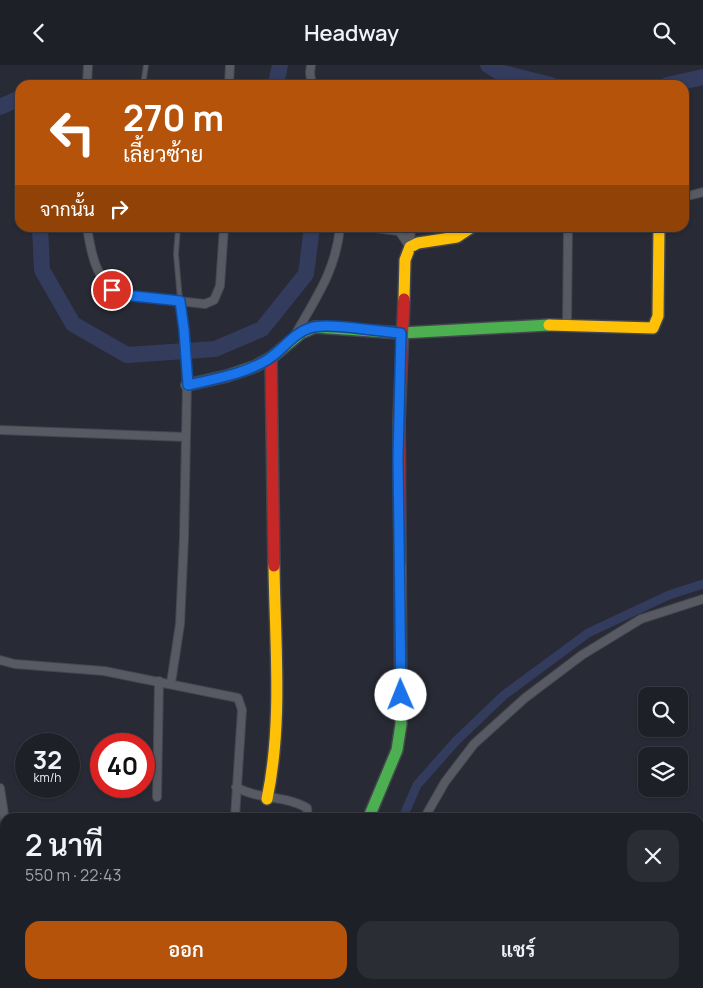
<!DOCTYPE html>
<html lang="th">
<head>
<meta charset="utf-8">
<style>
  body { margin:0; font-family:Manrope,Sarabun,sans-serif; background:#2b2d34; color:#f1f3f6; height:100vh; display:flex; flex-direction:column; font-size:19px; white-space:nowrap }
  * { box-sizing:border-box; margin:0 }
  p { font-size:16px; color:#a1a3a8 }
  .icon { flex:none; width:28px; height:28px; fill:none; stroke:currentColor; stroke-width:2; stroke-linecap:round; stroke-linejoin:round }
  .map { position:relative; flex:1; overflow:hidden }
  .sheet { position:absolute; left:0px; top:748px; width:704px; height:176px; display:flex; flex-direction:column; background:#1e2028; border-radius:15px 15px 0 0; box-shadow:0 1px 4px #0004,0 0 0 1px #3c3e45 }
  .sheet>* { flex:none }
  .banner { position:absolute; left:15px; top:15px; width:674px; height:152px; border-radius:15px; box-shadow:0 1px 4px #0004,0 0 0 1px #3c3e45; background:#b45309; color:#fff; overflow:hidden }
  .fabs { position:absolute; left:638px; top:622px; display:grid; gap:10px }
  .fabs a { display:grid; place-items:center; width:50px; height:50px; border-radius:10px; background:#1e2028; box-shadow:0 1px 4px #0004,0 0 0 1px #3c3e45; font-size:25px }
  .speed { position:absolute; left:15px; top:668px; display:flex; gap:10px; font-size:25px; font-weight:700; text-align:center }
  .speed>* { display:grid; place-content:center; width:65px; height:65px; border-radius:50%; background:#1e2028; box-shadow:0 1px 4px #0004,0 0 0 1px #3c3e45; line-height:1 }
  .speed small { font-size:12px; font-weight:400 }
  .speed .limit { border:8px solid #d22; background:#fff; color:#111 }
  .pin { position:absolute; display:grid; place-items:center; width:42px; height:42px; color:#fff; margin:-21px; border:2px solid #fff; border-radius:50%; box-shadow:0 1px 5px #0007 }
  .me { position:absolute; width:55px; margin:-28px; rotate:359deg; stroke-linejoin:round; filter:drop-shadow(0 0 4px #0008) }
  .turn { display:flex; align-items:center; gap:18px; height:105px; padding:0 25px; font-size:22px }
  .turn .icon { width:65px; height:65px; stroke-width:2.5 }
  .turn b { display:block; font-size:35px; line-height:42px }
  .then { display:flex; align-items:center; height:48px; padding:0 25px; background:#0003; gap:10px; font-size:19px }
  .round { display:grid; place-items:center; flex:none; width:52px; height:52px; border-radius:15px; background:#2b2d34 }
  .overview { display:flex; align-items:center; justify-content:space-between; height:85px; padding:0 25px }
  h1 { font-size:30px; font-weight:600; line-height:38px }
  .primary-button { display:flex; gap:10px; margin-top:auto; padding:10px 25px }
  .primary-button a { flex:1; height:58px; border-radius:15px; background:#b45309; color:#fff; font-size:20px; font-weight:600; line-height:58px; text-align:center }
  .primary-button a+a { background:#2b2d34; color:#f1f3f6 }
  header { display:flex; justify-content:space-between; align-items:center; height:65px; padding:0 25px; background:#1e2028; font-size:22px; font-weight:600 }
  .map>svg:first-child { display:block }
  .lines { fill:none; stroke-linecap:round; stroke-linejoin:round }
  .canal { stroke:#343c5e; stroke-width:9 }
  .river { stroke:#343c5e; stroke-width:16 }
  .lane-casing { stroke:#44464e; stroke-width:6 }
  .street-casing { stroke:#44464e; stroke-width:10 }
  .fast-casing { stroke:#44464e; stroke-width:14 }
  .slow-casing { stroke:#44464e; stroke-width:14 }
  .jam-casing { stroke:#44464e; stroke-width:14 }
  .lane { stroke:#585a63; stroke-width:4 }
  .street { stroke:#585a63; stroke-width:8 }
  .fast { stroke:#4caf50; stroke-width:11 }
  .slow { stroke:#ffc107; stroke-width:11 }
  .jam { stroke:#c62828; stroke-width:11 }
  .route-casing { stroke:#114b97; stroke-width:12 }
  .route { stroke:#1a73e8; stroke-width:9 }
</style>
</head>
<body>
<header><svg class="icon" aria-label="back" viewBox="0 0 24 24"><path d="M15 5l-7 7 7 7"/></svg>Headway<svg class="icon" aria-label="search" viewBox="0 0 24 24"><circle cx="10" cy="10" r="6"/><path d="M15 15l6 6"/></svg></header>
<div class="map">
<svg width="703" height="923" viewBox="0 0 703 923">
  <rect width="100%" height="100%" fill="#282a35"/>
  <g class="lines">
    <!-- canal -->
    <path class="canal" d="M403,752l14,-32 39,-44 48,-46 84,-62 81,-38 34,-11
      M0,774l5,15
      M346,919l11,4
      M338,923l2,-4"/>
    <!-- river -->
    <path class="river" d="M488,0l11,7 52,13
      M279,20l-2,-6 3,-14
      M667,20l36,-8
      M0,42l20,-9
      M40,162l2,43 31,54 54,31 88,-6 47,-20 44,-55 6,-47"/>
    <!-- lane casing -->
    <g class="lane-casing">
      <path id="lane" d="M143,20l3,-20
        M178,162l-2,27 4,46"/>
    </g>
    <!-- street casing -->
    <g class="street-casing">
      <path id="street" d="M311,0l-1,8 2,12
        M87,20l1,-20
        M229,20l1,-20
        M684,132l19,-5
        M87,162c4,26 9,58 37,68l81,9 9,-4 6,-14 4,-59
        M367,162l32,4 11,16
        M410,182l1,-20
        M567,260l1,-98
        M295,270c20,-36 41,-64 45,-108
        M0,365l185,7
        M0,595l15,4 89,7 134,27 4,12 -7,107
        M171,618l9,-59 4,-86 3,-153 -3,-55 -4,-29
        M236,722c22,13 50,8 71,21l1,9
        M0,723l5,33
        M157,732l2,-116
        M425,752l20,-35 29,-38 51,-46 57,-43 59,-36 62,-20
        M0,912h5
        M108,919l8,4
        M686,919l13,4
        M31,923v-4
        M331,923l1,-4
        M359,923l1,-4
        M679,923l1,-4"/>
    </g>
    <!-- fast casing -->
    <g class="fast-casing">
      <path id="fast" d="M187,320l40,-9 29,-10 16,-9 29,-24 14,-6 86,6 148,-8
        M369,752l28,-67 4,-26 -1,-160"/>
    </g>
    <!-- slow casing -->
    <g class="slow-casing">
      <path id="slow" d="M404,234l1,-39 5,-13 8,-4 39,-6 15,-10
        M549,260l104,3 5,-12 1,-89
        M267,734c16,-76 8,-156 7,-233"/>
    </g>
    <!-- jam casing -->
    <g class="jam-casing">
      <path id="jam" d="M271,293l3,208
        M400,499l-1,-143 5,-122"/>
    </g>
    <!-- lane -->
    <use href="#lane" class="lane"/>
    <!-- street -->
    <use href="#street" class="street"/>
    <!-- fast -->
    <use href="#fast" class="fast"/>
    <!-- slow -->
    <use href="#slow" class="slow"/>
    <!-- jam -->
    <use href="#jam" class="jam"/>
  </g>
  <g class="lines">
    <!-- route casing -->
    <g class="route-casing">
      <path id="route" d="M112,225l12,5 56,6 4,29 4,55c26,-6 56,-11 79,-25 15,-9 26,-27 43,-32 18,-6 70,4 91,5l-3,124 3,238"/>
    </g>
    <!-- route -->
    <use href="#route" class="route"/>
  </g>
</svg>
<div class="fabs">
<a><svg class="icon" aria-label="search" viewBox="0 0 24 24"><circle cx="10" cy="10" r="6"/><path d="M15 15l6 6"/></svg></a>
<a><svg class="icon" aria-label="layers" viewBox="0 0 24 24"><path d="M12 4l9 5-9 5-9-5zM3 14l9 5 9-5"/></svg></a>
</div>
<div class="speed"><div>32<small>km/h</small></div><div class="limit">40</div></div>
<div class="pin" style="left:112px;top:225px;background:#d93025"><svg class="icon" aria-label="arrive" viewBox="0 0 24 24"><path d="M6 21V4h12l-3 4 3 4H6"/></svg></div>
<svg class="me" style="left:401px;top:630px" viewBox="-20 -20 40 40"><circle r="19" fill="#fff"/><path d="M0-13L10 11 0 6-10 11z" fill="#1a73e8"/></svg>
<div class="banner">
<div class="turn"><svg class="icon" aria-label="left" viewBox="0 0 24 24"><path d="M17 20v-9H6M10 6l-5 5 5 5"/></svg><div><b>270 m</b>เลี้ยวซ้าย</div></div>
<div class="then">จากนั้น<svg class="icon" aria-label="right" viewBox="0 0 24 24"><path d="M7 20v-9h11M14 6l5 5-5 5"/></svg></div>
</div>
<section class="sheet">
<div class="overview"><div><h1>2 นาที</h1><p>550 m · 22:43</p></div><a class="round"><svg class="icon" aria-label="close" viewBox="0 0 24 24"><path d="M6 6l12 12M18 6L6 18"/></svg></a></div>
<div class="primary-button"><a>ออก</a><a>แชร์</a></div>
</section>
</div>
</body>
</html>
